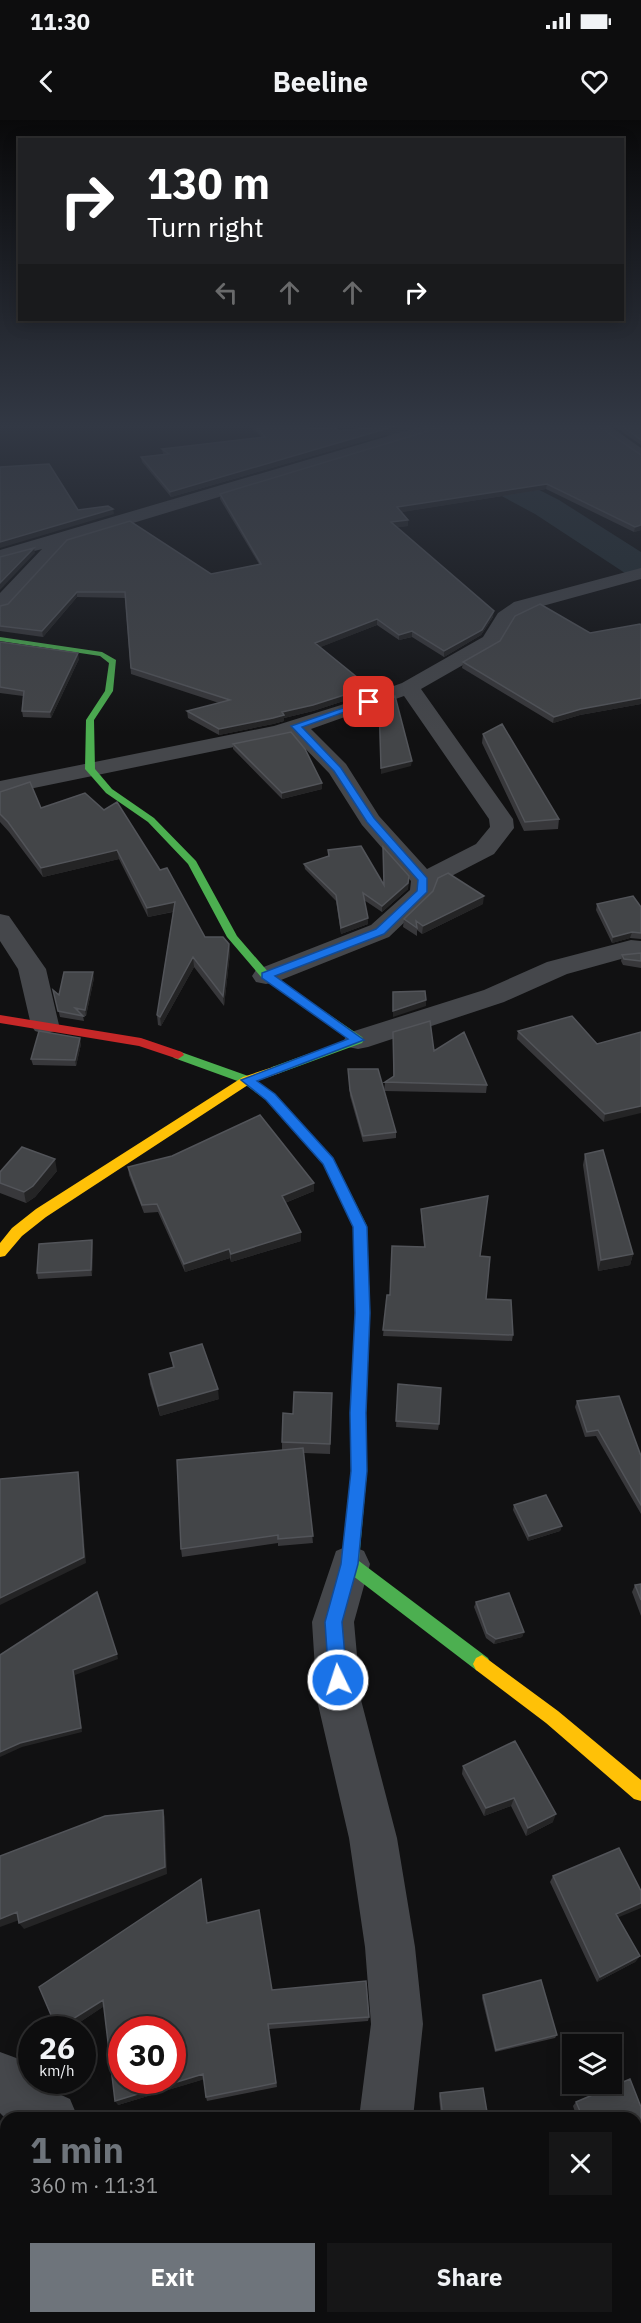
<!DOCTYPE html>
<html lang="en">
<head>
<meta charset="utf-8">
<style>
  body { margin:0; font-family:"IBM Plex Sans",sans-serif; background:#161617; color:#f1f3f6; height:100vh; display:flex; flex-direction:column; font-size:22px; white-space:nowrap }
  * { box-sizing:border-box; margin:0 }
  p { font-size:20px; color:#9a9c9e }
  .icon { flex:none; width:33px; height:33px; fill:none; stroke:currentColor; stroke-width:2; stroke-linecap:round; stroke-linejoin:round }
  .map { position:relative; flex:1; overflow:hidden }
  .panel { position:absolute; left:0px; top:1992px; width:642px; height:212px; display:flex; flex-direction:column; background:#0d0d0e; border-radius:18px 18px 0 0; box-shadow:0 3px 15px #0003,0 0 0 2px #2d2d2e }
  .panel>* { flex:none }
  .banner { position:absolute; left:18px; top:18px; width:606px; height:183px; border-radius:0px; box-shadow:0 3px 15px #0003,0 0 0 2px #2d2d2e; background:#202124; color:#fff; overflow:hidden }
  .buttons { position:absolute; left:562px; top:1914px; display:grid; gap:12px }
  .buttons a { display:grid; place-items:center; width:60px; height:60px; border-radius:0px; background:#0d0d0e; box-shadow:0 3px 15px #0003,0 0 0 2px #2d2d2e; font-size:30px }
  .speed { position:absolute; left:18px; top:1896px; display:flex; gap:12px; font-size:30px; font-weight:700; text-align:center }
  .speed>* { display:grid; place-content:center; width:78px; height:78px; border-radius:50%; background:#0d0d0e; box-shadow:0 3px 15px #0003,0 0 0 2px #2d2d2e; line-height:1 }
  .speed small { font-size:15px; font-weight:400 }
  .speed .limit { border:9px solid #d22; background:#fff; color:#111 }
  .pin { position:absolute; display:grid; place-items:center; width:51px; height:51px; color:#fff; margin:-26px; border-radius:12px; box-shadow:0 3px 9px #0006 }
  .me { position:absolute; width:66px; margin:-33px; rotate:356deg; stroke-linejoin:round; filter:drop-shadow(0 0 4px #0008) }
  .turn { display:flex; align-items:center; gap:21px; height:126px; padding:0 30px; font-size:27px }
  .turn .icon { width:78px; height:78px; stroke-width:2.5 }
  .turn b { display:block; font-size:42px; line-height:51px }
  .lanes { display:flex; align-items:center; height:57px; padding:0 30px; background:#0003; justify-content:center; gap:30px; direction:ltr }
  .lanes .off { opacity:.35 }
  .round { display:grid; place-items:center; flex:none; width:63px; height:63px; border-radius:0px; background:#161617 }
  .summary { display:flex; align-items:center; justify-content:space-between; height:102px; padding:0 30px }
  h1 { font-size:36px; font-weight:700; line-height:45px; color:#6e747b }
  .button { display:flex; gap:12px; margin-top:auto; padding:12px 30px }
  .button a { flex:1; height:69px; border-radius:0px; background:#6e747b; color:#fff; font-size:24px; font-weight:700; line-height:69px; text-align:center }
  .button a+a { background:#161617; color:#f1f3f6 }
  .status { display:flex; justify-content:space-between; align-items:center; height:42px; padding:0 30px; background:#0d0d0e; direction:ltr }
  .status svg { height:16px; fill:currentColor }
  header { display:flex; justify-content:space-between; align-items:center; height:78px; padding:0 30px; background:#0d0d0e; font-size:27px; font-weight:700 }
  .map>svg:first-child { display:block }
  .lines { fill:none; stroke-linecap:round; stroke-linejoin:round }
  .river { fill:#242f34; fill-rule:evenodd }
  .street { fill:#45474b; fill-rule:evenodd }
  .fast { fill:#4caf50; fill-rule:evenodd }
  .slow { fill:#ffc107; fill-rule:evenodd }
  .jam { fill:#c62828; fill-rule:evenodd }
  .wall { fill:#38383b }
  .shaded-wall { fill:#242425 }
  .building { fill:#434548; stroke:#525459; stroke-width:1.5; fill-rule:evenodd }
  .route { fill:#1a73e8; stroke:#114b97; stroke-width:1.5 }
</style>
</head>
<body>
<div class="status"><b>11:30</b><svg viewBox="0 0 49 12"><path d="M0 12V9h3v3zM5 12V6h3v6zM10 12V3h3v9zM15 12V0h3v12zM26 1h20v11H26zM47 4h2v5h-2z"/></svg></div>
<header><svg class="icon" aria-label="back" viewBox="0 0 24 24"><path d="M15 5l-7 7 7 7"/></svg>Beeline<svg class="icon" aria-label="heart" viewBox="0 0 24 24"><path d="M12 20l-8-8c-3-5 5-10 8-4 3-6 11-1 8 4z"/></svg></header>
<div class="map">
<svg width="641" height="2203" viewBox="0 0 641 2203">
  <rect width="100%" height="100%" fill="#111112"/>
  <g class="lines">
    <!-- river -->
    <path class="river" d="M373,304h37l149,76 82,52v26l-13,-3 -93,-61 -157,-84z"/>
    <!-- street -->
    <path class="street" d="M429,304h23l-2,3 -383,116 -60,65 -7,2v-17l42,-44 -42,11v-10z
      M590,304h17l34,24v12z
      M641,448v11l-113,31 -15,10 -15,25 -77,44 92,130 1,9 -20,26 -58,30 -5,13 -42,40 -113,45 -10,2 -10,-2 -4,-6 4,-6 115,-45 39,-35 1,-9 -49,-56 -33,-52 -37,-38 -292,60v-14l274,-55 67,-21 61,-22 81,-46 15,-24 16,-11zM404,576l85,123 1,8 -14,17 -49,25 -48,-53 -33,-52 -35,-35z
      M0,794l9,2 37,53 13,56 -4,6 -10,3 -10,-3 -4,-6 -13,-56 -18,-28z
      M631,820l10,1v16l-9,-1 -65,18 -63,28 -136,45 -10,2 -10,-2 -4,-7 4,-7 136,-43 63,-28z
      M350,1425l14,6 6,13 -16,58 7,78 36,138 18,109 8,77 -10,94h-54l12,-94 -6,-77 -16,-109 -32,-138 -5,-78 24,-71z
      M0,1932l19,7 13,11v10h11l16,14 11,5 8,19 -72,1 -6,-6z
      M342,2198h61l2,5h-61z"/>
    <!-- fast -->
    <path class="fast" d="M0,517l102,15 14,8 -3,31 -19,29 1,49 17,20 42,29 42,43 41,75 33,38 92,63 2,3 -2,3 -82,30h-8l-2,-3 2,-3 77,-28 -87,-61 -35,-41 -39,-73 -40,-42 -42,-29 -21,-24 1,-49 19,-29 4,-28 -9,-7 -100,-15z
      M178,931l73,26 23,17 59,64 34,68 3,87 -4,100 1,58 -8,90 129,97 3,6 -3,6 -6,3 -6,-3 -132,-101 -2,-5 9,-93 -1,-58 6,-100 -3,-87 -30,-62 -57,-64 -23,-17 -69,-25 -2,-3z"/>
    <!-- slow -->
    <path class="slow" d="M276,946l6,4 -2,3 -29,10 -205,134 -24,19 -17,20 -5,1v-14l12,-15 24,-19 207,-132z
      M482,1535l76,56 83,69v21l-7,-2 -88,-76 -70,-53 -3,-6 3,-6z"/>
    <!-- jam -->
    <path class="jam" d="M0,895l141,23 41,14 2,3 -6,4 -39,-13 -139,-23z"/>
  </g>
  <!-- wall -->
  <path class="wall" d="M252,304h53l6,5 28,2h60l-228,66 -29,-35 -1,-5 22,-3 -1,-5 99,-12 -9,-9z
    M451,304l190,106 -7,2 -88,-43 -145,23 7,14 -12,1 97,90 -12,18 -37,22 -32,-20 -13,3 -22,-15 -57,22 49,40 -1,6 -55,18 -29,7v3l-11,3 -54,11 -31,-17 -1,-7 32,-8 -88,-29 -6,-76 -48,-1 -34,40 -43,-6v-25l8,-2 59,-64 144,34 48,-10 -39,-65v-5z
    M611,304h30v21z
    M641,505v79l-61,11 -27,8 -91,-55 1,-6 127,-29z
    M0,522l79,17 -28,59 -28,-1 -1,-6 1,-15 -23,-3z
    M483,614l76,85 -1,10 -34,2 -42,-88z
    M233,624l89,45 -40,10 -49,-50z
    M0,672l41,16 119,62 45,67 24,7 1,9 -6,53 -30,-39 -33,59 -3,-1 -1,-10 16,-103 -25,5 -29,-58 -76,18 -34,-45 -9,-10z
    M328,730l56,34 25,-8 -1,13 -26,23 -18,-12 4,18v6l-27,10 -5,-33 -31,-32 -1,-5 24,-8z
    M483,784l-61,30 -5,-4v6l-14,-9 1,-8z
    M597,784l44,3v32l-11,-1 -18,5 -16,-33z
    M641,833v15l-18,-3 -2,-4 1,-6z
    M94,858l-8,38h-3l1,5 -24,-4 -7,-27 6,5z
    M518,911l79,13 44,-12 -37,90 -87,-83z
    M393,912l41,19 53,34 -1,8 -102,-2 1,-9 8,-5z
    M81,924l-5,22 -43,-1 -2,-6z
    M348,949l48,63v6l-33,4 -13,-46z
    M585,1034l48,100 -3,11 -32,6 -15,-106z
    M128,1047l186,24 -29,12 16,38 -70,21 -1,-4 -45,14 -27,-60 -14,1 -15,-38z
    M57,1051l-22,26 -9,6 -26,-10v-21z
    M421,1089l59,47 6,43 27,36 -1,6 -129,-5 4,-41h3l34,-48 -3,-32z
    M92,1120l1,6 -1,30 -54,3 -1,-6z
    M170,1233l49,46 -59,17 -10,-32 -1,-10 24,-7z
    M398,1264l41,40 -1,6 -42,-3z
    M332,1273l-2,61 -26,-1 9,90 -35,3v-3l-96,14 -1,-8 101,-99v-8l11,-28z
    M577,1281l64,55v58l-45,-78 -11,1 -10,-30z
    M514,1385l48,21 -2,5 -32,10 -15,-31z
    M641,1464v32l-9,-24 3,-7z
    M476,1482l48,30 -2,5 -28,7 -8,-6 -12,-31z
    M463,1646l90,56 -27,14 -15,-30 -27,10 -22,-42z
    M553,1756l65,42 22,38 -5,6 -38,20 -47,-100z
    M201,1759l6,43 65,68 97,27 -1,4 -99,8 8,58 -70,14 -1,-4 -2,-18 -86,26 -14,-99 -36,24z
    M483,1875l74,40 -2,3 -60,14 -13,-54z
    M440,1973l48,25h-47l-2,-22z
    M576,1982l60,16h-59l-4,-12z"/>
  <!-- shaded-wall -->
  <path class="shaded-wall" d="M399,305v6l-228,66 -1,-5z
    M547,364l-1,5 -149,24v-6z
    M113,389l1,5 -114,34v-6z
    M408,400v6l-17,2v-6z
    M641,405v5l-7,2 1,-5z
    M34,428l1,5 -35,37v-7z
    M77,472v5l-34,40 -1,-6z
    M494,491l-1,6 -12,18 -37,22v-6z
    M377,499v6l-61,24 -1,-6z
    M412,511v6l-13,3v-5z
    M78,533l1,6 -28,59 -1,-6z
    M369,567l-1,6 -55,18 -29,7v3l-11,3 -54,11v-6l63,-17z
    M641,578v6l-61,11 -27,8 1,-6 27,-8z
    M412,641l-1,5 -30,8v-6z
    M322,663v6l-40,10v-6z
    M117,730l2,9 -76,18 -2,-9z
    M408,763v6l-26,23v-6z
    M484,776l-1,8 -61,30 1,-8z
    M175,782l1,9 -28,6 -1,-9z
    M368,798v6l-27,10v-6z
    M632,812l-2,6 -18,5 1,-6z
    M229,824l1,9 -6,53 -1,-10z
    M193,837l1,10 -33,59 -1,-9z
    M93,852l1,6 -8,38 -1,-6z
    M426,880v6l-33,11v-6z
    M80,918l1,6 -5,22 -1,-6z
    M641,986v7l-37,9 1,-8z
    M55,1039l2,12 -22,26 -9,6 -2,-11z
    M314,1063v8l-32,13v-8z
    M301,1112v9l-70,21v-8z
    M92,1120l1,6 -1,30 -1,-6z
    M229,1129l1,9 -45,14 -1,-8z
    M633,1134l-3,11 -32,6 3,-11z
    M218,1269l1,10 -59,17 -2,-10z
    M78,1352l1,6 7,85 -86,42v-7z
    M562,1406l-2,5 -32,10 1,-5z
    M524,1512l-2,5 -28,7 2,-5z
    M117,1534l1,5 -43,16 7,57 -60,15 -22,10v-5l73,-82z
    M514,1678l-3,8 -27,10 2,-8z
    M163,1690l2,7 2,57 -143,55 -5,-6z
    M556,1694l-3,8 -27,14 2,-8z
    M641,1783v5l-29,12 4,-6z
    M17,1792l5,7 -22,8v-8z
    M640,1836l-5,6 -38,20 3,-5z
    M103,1880l3,5 -38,25 -11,-1z
    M203,1954l2,5 -87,26 -3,-4z
    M0,2000l6,8v3l-6,-8z
    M6,2029v11l-6,7v-11z
    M0,2047l6,9v5l-6,-9z
    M6,2110v10l-6,7v-10z
    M115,2198h4l-5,5h-4z"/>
  <!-- building -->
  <path class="building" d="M253,304h52l6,5 24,-2 4,4 60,-6 -229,67 -29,-35 28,-3 -7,-5 103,-12z
    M451,304h144l46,31v70l-6,2 -88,-43 -150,23 11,13 -17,2 103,89 -12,19 -38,21 -32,-20 -13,4 -22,-16 -62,24 54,44 -56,18 -31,7 2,3 -11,3 -54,11 -32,-18 43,-11 -99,-32 -6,-76h-48l-35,39 -42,-5v-20l8,-2 59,-64 63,-19 81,53 50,-10 -41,-70z
    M619,304h22v16z
    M49,344l29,46 30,-4 5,3 -113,33v-75z
    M34,428l-34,35v-26z
    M540,484l50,29 50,-9 1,1v73l-60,11 -27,8 -91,-55 37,-21 15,-25z
    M0,522l78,11 -28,59 -28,-1 2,-20 -24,-4z
    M395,576l17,65 -31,7 -2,-66z
    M502,604l57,95 -34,3 -42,-88z
    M291,612l14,17 17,34 -40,10 -49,-49z
    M30,662l11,26 44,-15 19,17 13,-8 43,68 7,-2 38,69h18l6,7 -6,52 -30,-39 -33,60 -3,-2 18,-113 -28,6 -30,-58 -76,18 -33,-46 -8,-8v-22z
    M361,726l23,39 -1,-38 26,29 -1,7 -26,23 -19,-13 5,25 -27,10 -5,-33 -32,-31 25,-8 -1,-6z
    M448,753l36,23 -61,30 -7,-5 1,7 -13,-9 29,-28 5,-13z
    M633,776l8,11v26l-9,-1 -19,5 -16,-33z
    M641,833v8l-17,-2 -2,-4z
    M64,852h29l-8,38 -10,-2 8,8 -25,-5 -5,-21 6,5z
    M425,871l1,9 -33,11v-19z
    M572,896l25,28 44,-12v74l-36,8 -87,-83z
    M430,901l4,30 30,-19 23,53 -102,-3 9,-6 -1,-44z
    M39,911l41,7 -5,22 -44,-1z
    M348,949h30l18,63 -33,4 -13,-46z
    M260,995l54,68 -32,13 19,36 -70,22 -2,-5 -45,15 -27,-60 -15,1 -14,-38 44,-11z
    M22,1027l33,12 -22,27 -9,6 -24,-9v-11z
    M603,1030l30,104 -32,6 -16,-106z
    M488,1076l-8,60 10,1 -4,42 25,1 2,35 -130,-5 4,-35h3l2,-49 33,1 -4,-38z
    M92,1120l-1,30 -54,3 2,-29z
    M202,1224l16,45 -60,17 -9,-32 25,-7 -4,-14z
    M398,1264l43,4 -2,36 -43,-3z
    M294,1272l38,1 -2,51 -48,-2 1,-29 10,1z
    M619,1276l22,60v49l-43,-75 -11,2 -10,-31z
    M303,1328l10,88 -35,3v-4l-97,14 -4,-89z
    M78,1352l6,85 -84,41v-119z
    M546,1375l16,31 -33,10 -15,-31z
    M641,1464v16l-6,-15z
    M97,1472l20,62 -44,16 8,58 -61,15 -20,9v-97z
    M509,1473l15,39 -28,7 -9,-6 -11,-31z
    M515,1621l41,73 -28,14 -14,-30 -28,10 -23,-42z
    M163,1690l2,57 -146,56 -2,-11 -17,7v-63l105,-40z
    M619,1728l22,43v12l-25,11 24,42 -40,21 -47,-101z
    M201,1759l6,44 52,-13 13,80 94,-9 3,36 -101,7 8,59 -70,14 -3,-23 -88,27 -12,-101 -46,29 -18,-42zM122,1910h50v50h-50z
    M541,1860l16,55 -61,15 -13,-55z
    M630,1959l11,28v125l-5,3v-117h-53l-7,-16z
    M483,1968l5,30h-45l-3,-25z
    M0,2003l6,8v18l-6,7z
    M0,2052l6,9v49l-6,7z
    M47,2198h68l-5,5h-68z"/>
  <!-- sky -->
  <linearGradient id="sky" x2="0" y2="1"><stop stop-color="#09090a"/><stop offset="0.5" stop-color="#323844"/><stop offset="1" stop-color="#323844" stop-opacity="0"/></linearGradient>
  <rect width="641" height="612" fill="url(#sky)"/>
  <!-- route -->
  <path class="route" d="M366,580l7,2 -71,25 39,41 33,50 53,60v14l-43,42 -109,42 89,64 -107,41 18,13 58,64 34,69 3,86 -4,100 1,58 -9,93 -16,58 5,58 -3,7 -6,2 -7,-2 -2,-7 -4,-58 16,-58 10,-93 -1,-58 5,-100 -2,-86 -30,-63 -57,-64 -25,-20 107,-41 -86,-61v-5l114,-44 41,-38 1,-11 -51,-58 -33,-51 -43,-45z"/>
</svg>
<div class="buttons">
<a><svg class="icon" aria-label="layers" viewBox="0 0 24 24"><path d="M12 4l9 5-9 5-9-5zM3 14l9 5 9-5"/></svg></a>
</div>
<div class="speed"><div>26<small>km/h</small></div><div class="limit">30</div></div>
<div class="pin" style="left:369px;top:582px;background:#d93025"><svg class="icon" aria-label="arrive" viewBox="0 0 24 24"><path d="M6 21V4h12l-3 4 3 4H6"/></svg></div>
<svg class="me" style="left:338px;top:1560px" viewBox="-20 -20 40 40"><circle r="17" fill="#1a73e8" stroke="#fff" stroke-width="3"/><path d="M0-11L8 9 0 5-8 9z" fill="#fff"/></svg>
<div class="banner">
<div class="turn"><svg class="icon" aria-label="right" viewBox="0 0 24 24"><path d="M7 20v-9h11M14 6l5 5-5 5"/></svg><div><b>130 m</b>Turn right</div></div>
<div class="lanes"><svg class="icon off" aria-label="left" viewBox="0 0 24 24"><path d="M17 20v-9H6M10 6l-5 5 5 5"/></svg><svg class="icon off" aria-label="ahead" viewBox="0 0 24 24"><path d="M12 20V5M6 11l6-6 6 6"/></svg><svg class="icon off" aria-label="ahead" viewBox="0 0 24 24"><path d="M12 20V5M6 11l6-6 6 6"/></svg><svg class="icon" aria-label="right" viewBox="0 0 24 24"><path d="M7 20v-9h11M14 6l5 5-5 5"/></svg></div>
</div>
<section class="panel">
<div class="summary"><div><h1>1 min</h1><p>360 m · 11:31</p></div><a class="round"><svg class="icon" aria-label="close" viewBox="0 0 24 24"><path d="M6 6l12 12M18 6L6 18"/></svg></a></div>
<div class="button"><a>Exit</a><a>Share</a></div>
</section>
</div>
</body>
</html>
